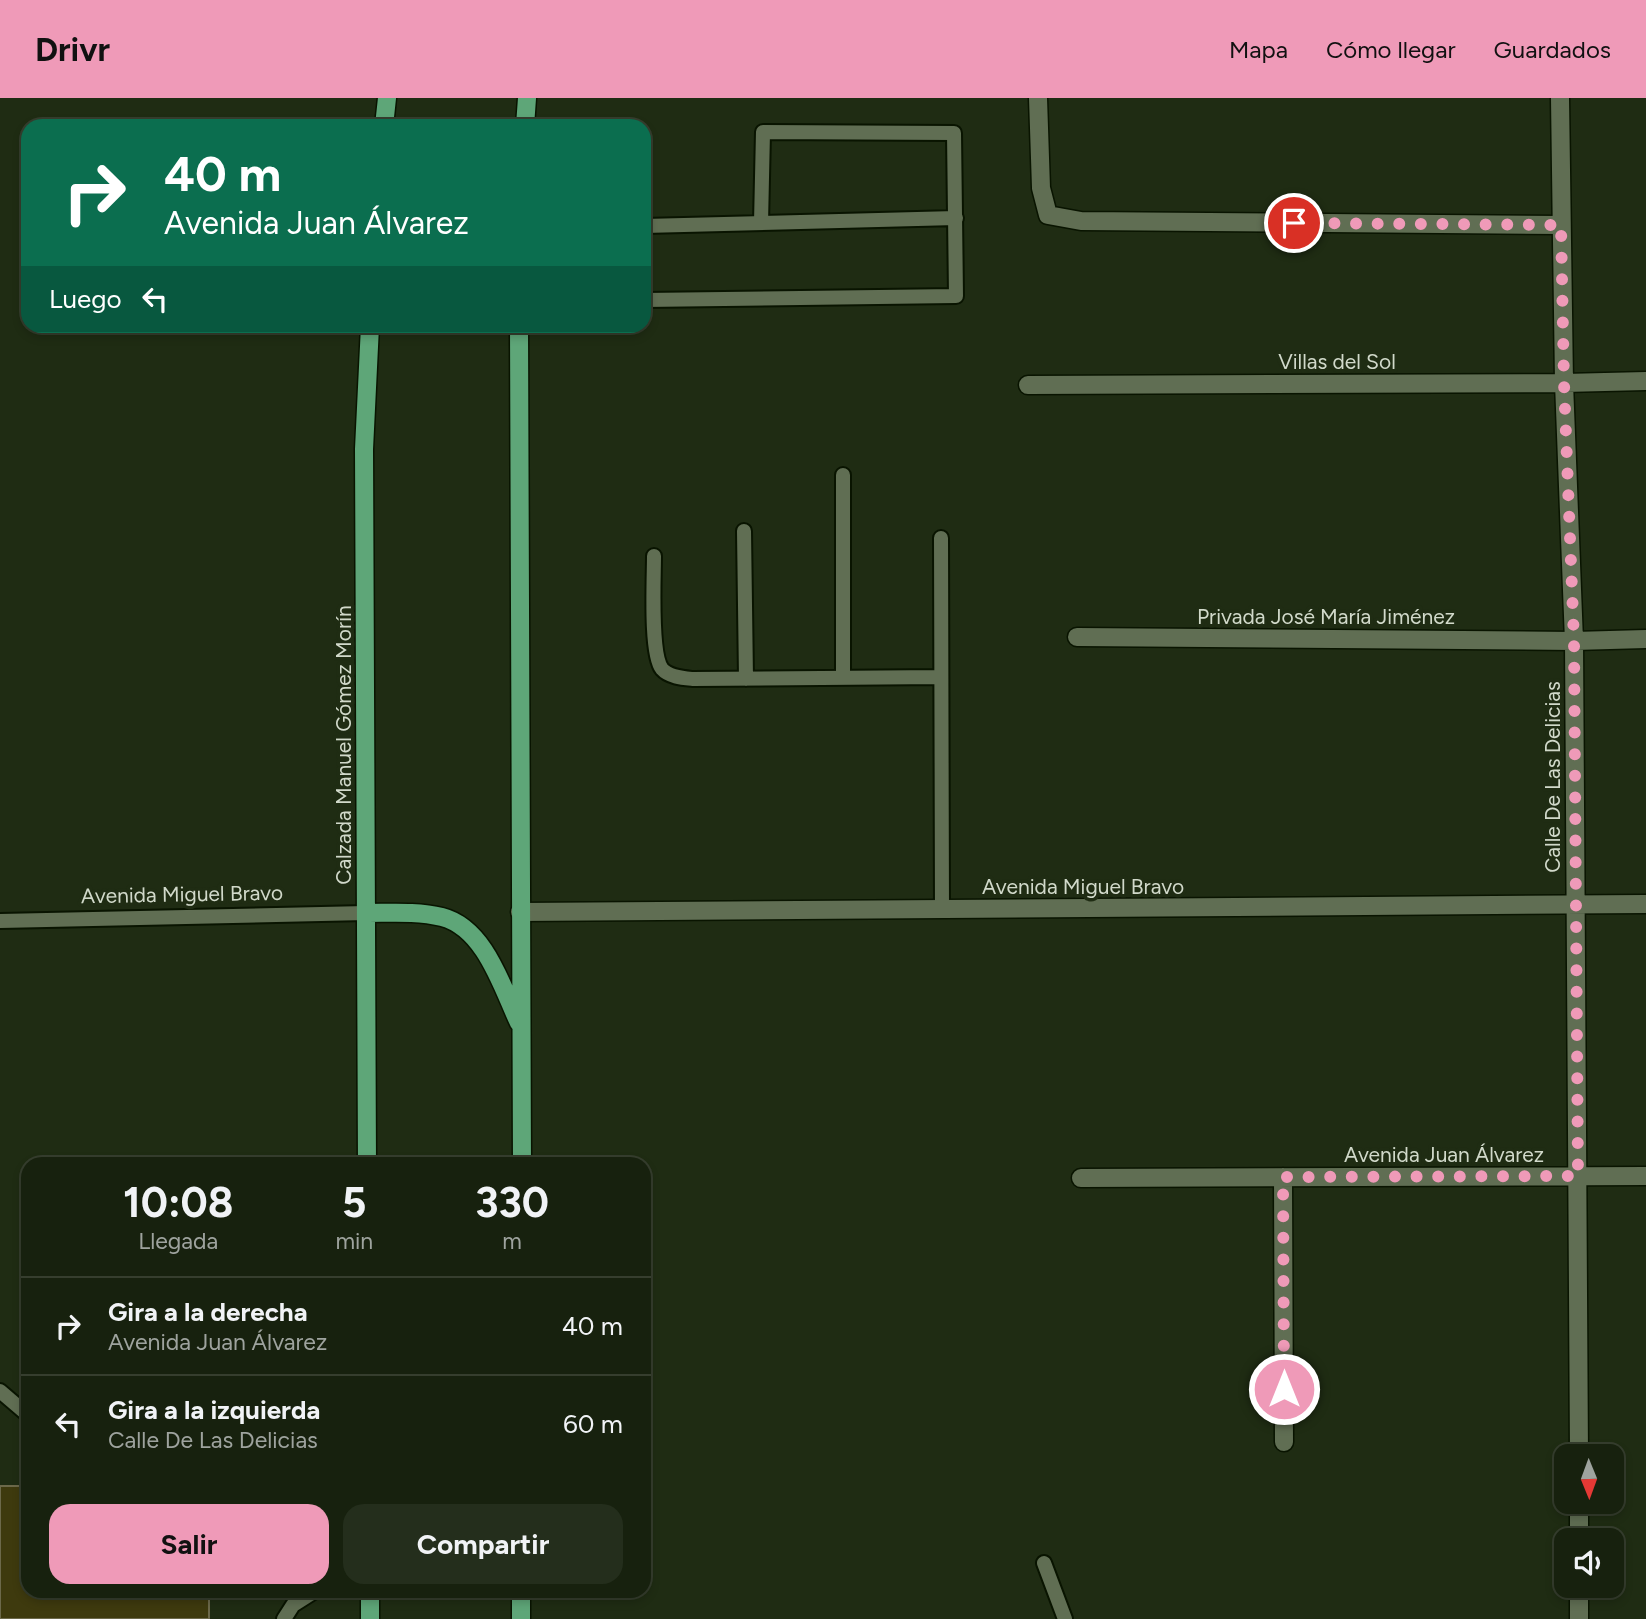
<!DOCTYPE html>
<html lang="es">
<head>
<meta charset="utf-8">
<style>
  body { margin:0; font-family:Figtree,sans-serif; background:#242e1c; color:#f1f3f6; height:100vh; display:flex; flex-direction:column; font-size:26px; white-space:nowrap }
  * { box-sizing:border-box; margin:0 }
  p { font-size:23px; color:#9ea39e }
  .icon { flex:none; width:38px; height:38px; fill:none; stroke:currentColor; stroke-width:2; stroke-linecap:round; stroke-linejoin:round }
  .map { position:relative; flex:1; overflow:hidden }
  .drawer { position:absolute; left:21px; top:1059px; width:630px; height:441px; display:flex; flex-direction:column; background:#17210e; border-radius:21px; box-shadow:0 4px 10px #0003,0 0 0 2px #363e2e }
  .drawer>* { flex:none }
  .top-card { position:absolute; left:21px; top:21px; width:630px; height:214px; border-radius:21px; box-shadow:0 4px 10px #0003,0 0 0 2px #363e2e; background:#0b6e4f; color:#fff; overflow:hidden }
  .needle { width:46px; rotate:179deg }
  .buttons { position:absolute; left:1554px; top:1346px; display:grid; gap:14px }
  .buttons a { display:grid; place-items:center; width:70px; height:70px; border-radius:14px; background:#17210e; box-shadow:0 4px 10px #0003,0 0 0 2px #363e2e; font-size:35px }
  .pin { position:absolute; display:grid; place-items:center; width:60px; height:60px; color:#fff; margin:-30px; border:4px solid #fff; border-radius:50%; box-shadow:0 2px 7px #0007 }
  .me { position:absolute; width:77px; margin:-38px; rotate:0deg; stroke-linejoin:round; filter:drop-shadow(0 0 5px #0008) }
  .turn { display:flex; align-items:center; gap:24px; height:147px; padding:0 28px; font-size:32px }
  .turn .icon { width:91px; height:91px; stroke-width:2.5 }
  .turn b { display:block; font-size:49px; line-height:60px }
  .then { display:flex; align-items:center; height:66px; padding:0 28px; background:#0003; gap:14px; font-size:26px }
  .eta { display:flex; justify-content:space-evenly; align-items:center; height:119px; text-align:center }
  .eta b { font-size:42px; font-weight:700; line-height:49px }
  .primary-button { display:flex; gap:14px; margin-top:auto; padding:14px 28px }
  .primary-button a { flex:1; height:80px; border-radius:21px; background:#ef9ab8; color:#111; font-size:28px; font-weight:700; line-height:80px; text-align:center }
  .primary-button a+a { background:#242e1c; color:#f1f3f6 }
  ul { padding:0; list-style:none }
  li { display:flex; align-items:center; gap:21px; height:98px; padding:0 28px; border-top:2px solid #363e2e }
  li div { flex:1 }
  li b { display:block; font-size:26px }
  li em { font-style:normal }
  header { display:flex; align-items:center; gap:42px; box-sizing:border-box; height:98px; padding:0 35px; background:#ef9ab8; color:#111 }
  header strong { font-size:33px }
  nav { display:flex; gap:38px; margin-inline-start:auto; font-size:24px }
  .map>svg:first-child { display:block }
  .building { fill:#3e3a0e; stroke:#6c694a; stroke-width:2 }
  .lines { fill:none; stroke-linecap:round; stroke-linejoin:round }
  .lane-casing { stroke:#091400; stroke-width:18 }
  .street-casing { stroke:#091400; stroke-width:21 }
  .primary-casing { stroke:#091400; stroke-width:21 }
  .lane { stroke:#606e53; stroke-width:14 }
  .street { stroke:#606e53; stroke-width:18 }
  .primary { stroke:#5ea678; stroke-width:18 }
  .route { stroke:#ef9ab8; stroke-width:12; stroke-dasharray:0 21.6 }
  .labels { text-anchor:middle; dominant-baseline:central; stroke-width:7; stroke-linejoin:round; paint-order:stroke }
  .street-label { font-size:21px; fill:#d1d9ca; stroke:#1f2c13 }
</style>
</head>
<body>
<header>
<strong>Drivr</strong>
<nav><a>Mapa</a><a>Cómo llegar</a><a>Guardados</a></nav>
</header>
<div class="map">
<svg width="1646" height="1521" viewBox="0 0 1646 1521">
  <rect width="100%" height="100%" fill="#1f2c13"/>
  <!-- building -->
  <path class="building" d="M0,1388h28v105h181v28h-209z"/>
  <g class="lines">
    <!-- lane casing -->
    <g class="lane-casing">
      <path id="lane" d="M644,128l312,-8
        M644,202l312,-4 -2,-163 -191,-1 -2,91
        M843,377v202
        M744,433l2,148
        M941,440l1,371
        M654,458c0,23 -4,98 8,113 7,8 21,9 31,10l248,-2
        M0,823l366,-8
        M0,1293l28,24
        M1044,1465l21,56
        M284,1521l9,-14 22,-14"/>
    </g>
    <!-- street casing -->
    <g class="street-casing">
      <path id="street" d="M1038,0l3,90 7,27 33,6 480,4
        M1560,0l4,285 10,258 5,815
        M1028,287l536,-2 82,-2
        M1077,539l497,4 72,-2
        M520,814l1126,-8
        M1283,1079l1,265
        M1081,1080l565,-2
        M1579,1404v38
        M1579,1488v33"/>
    </g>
    <!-- primary casing -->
    <g class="primary-casing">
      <path id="primary" d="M384,28l3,-28
        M525,28l2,-28
        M519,228l3,838
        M366,815c25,0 51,-2 76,4 43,11 60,70 77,106
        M367,1066l-3,-715 6,-123
        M370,1493v28
        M521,1521v-28"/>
    </g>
    <!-- lane -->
    <use href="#lane" class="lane"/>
    <!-- street -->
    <use href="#street" class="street"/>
    <!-- primary -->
    <use href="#primary" class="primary"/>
  </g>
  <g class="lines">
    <!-- route -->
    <path class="route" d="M1284,1291l-1,-212 295,-1 -4,-535 -10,-258 -3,-158 -267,-2"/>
  </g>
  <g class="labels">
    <!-- street labels -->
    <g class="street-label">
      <text x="1337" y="263">Villas del Sol</text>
      <text x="1326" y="518">Privada José María Jiménez</text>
      <text transform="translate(343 647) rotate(-90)">Calzada Manuel Gómez Morín</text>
      <text transform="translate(1552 679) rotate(-90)">Calle De Las Delicias</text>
      <text x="1083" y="788">Avenida Miguel Bravo</text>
      <text transform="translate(182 796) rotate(-1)">Avenida Miguel Bravo</text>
      <text x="1444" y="1056">Avenida Juan Álvarez</text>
    </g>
  </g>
</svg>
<div class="buttons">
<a><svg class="needle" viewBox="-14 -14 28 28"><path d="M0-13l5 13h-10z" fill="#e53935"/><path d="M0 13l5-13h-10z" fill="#9ea39e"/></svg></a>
<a><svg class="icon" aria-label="sound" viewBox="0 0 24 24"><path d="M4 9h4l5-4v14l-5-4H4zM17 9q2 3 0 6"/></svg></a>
</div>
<div class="pin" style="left:1294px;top:125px;background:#d93025"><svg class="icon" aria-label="arrive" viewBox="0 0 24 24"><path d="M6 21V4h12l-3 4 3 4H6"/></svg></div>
<svg class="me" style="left:1284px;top:1291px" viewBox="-20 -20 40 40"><circle r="17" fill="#ef9ab8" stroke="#fff" stroke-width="3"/><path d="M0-11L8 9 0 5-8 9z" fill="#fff"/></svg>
<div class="top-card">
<div class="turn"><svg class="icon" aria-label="right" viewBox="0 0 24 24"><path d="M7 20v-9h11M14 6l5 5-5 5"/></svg><div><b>40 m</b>Avenida Juan Álvarez</div></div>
<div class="then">Luego<svg class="icon" aria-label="left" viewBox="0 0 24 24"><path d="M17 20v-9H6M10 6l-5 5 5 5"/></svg></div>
</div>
<section class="drawer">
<div class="eta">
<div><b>10:08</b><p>Llegada</p></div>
<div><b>5</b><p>min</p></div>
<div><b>330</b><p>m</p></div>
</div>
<ul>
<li><svg class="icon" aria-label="right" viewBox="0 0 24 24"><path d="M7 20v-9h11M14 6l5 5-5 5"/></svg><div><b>Gira a la derecha</b><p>Avenida Juan Álvarez</p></div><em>40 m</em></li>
<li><svg class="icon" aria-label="left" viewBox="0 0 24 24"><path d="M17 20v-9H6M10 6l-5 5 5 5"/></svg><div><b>Gira a la izquierda</b><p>Calle De Las Delicias</p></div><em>60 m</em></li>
</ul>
<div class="primary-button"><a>Salir</a><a>Compartir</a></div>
</section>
</div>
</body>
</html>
